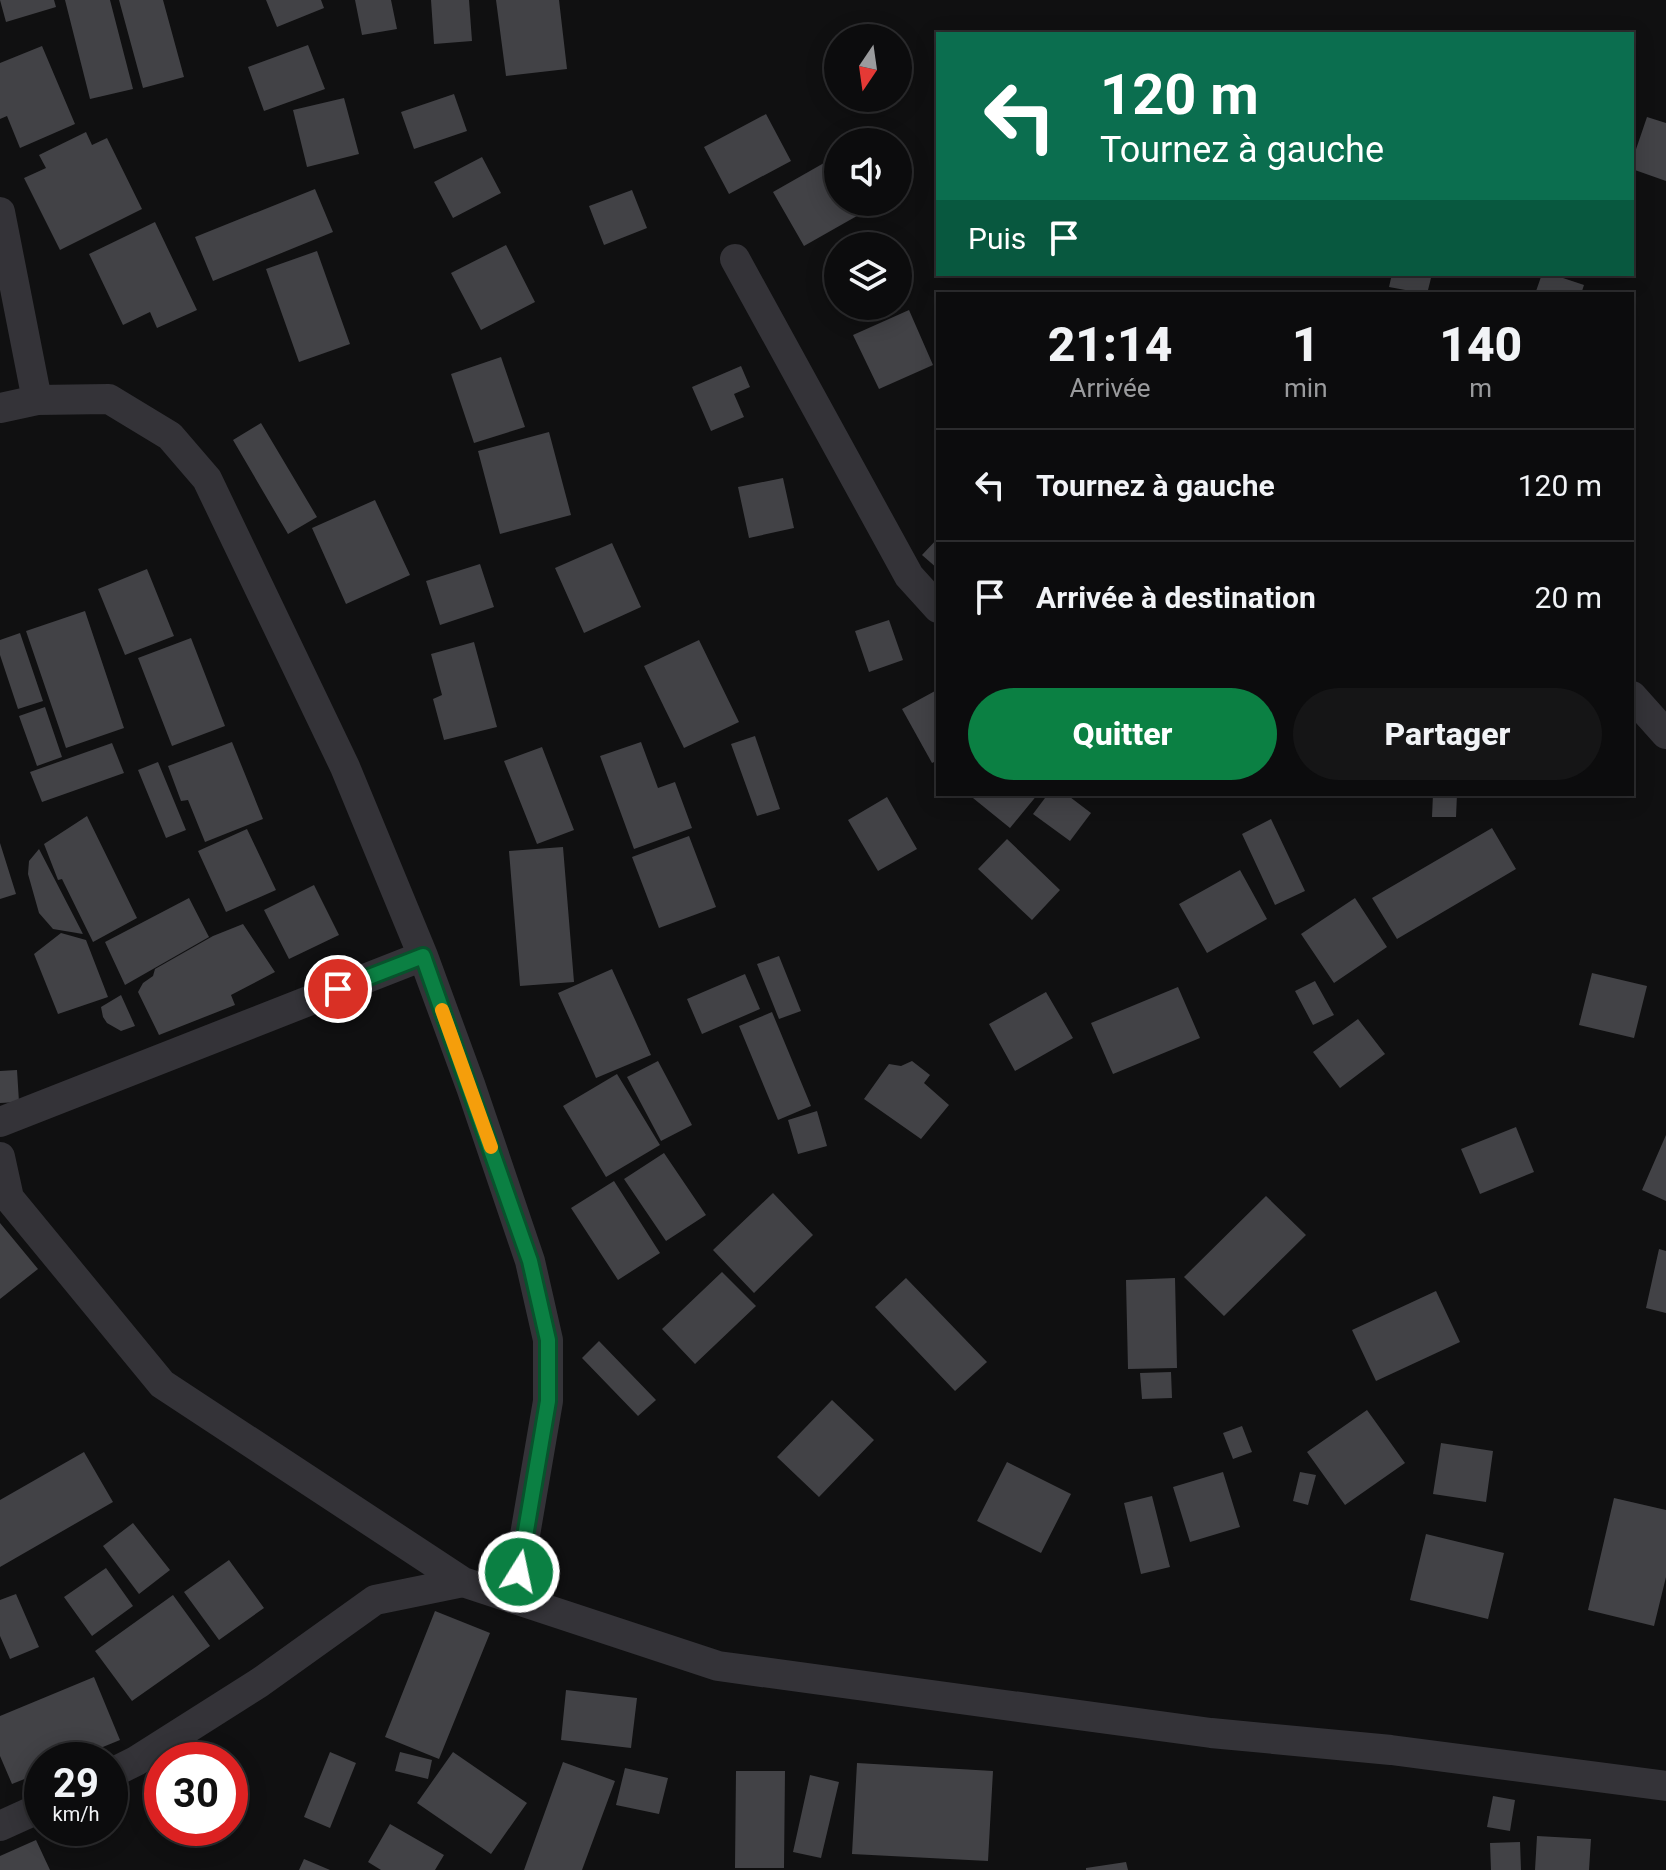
<!DOCTYPE html>
<html lang="fr">
<head>
<meta charset="utf-8">
<style>
  body { margin:0; font-family:Roboto,sans-serif; background:#151516; color:#f1f3f6; height:100vh; display:flex; flex-direction:column; font-size:30px; white-space:nowrap }
  * { box-sizing:border-box; margin:0 }
  p { font-size:26px; color:#9a9b9d }
  .icon { flex:none; width:44px; height:44px; fill:none; stroke:currentColor; stroke-width:2; stroke-linecap:round; stroke-linejoin:round }
  .map { position:relative; flex:1; overflow:hidden }
  .sheet { position:absolute; left:936px; top:292px; width:698px; height:504px; display:flex; flex-direction:column; background:#0c0c0d; border-radius:0px; box-shadow:0 4px 20px #0003,0 0 0 2px #2c2c2e }
  .sheet>* { flex:none }
  .banner { position:absolute; left:936px; top:32px; width:698px; height:244px; border-radius:0px; box-shadow:0 4px 20px #0003,0 0 0 2px #2c2c2e; background:#0b6e4f; color:#fff; overflow:hidden }
  .needle { width:52px; rotate:193deg }
  .tools { position:absolute; left:824px; top:24px; display:grid; gap:16px }
  .tools a { display:grid; place-items:center; width:88px; height:88px; border-radius:50%; background:#0c0c0d; box-shadow:0 4px 20px #0003,0 0 0 2px #2c2c2e; font-size:40px }
  .speed { position:absolute; left:24px; top:1742px; display:flex; gap:16px; font-size:40px; font-weight:700; text-align:center }
  .speed>* { display:grid; place-content:center; width:104px; height:104px; border-radius:50%; background:#0c0c0d; box-shadow:0 4px 20px #0003,0 0 0 2px #2c2c2e; line-height:1 }
  .speed small { font-size:20px; font-weight:400 }
  .speed .limit { border:12px solid #d22; background:#fff; color:#111 }
  .pin { position:absolute; display:grid; place-items:center; width:68px; height:68px; color:#fff; margin:-34px; border:4px solid #fff; border-radius:50%; box-shadow:0 2px 8px #0007 }
  .me { position:absolute; width:88px; margin:-44px; rotate:10deg; stroke-linejoin:round; filter:drop-shadow(0 0 6px #0008) }
  .turn { display:flex; align-items:center; gap:28px; height:168px; padding:0 32px; font-size:36px }
  .turn .icon { width:104px; height:104px; stroke-width:2.5 }
  .turn b { display:block; font-size:56px; line-height:68px }
  .then { display:flex; align-items:center; height:76px; padding:0 32px; background:#0003; gap:16px; font-size:30px }
  .eta { display:flex; justify-content:space-evenly; align-items:center; height:136px; text-align:center }
  .eta b { font-size:48px; font-weight:800; line-height:56px }
  .cta { display:flex; gap:16px; margin-top:auto; padding:16px 32px }
  .cta a { flex:1; height:92px; border-radius:48px; background:#0b8043; color:#fff; font-size:32px; font-weight:800; line-height:92px; text-align:center }
  .cta a+a { background:#151516; color:#f1f3f6 }
  ul { padding:0; list-style:none }
  li { display:flex; align-items:center; gap:24px; height:112px; padding:0 32px; border-top:2px solid #2c2c2e }
  li div { flex:1 }
  li b { display:block; font-size:30px }
  li em { font-style:normal }
  .map>svg:first-child { display:block }
  .building { fill:#424246 }
  .lines { fill:none; stroke-linecap:round; stroke-linejoin:round }
  .minor { stroke:#343338; stroke-width:30 }
  .route-casing { stroke:#07532c; stroke-width:20 }
  .route { stroke:#0b8043; stroke-width:14 }
  .slow { stroke:#f59e0b; stroke-width:14 }
</style>
</head>
<body>
<div class="map">
<svg width="1666" height="1870" viewBox="0 0 1666 1870">
  <rect width="100%" height="100%" fill="#101011"/>
  <!-- building -->
  <path class="building" d="M0,0h54l2,7 -50,15z
    M65,0h45l23,89 -43,10z
    M119,0h44l21,77 -41,11z
    M266,0h55l3,8 -47,19z
    M355,0h36l6,29 -35,6z
    M431,0h38l3,41 -38,3z
    M496,0h63l8,69 -61,7z
    M308,45l17,44 -61,22 -16,-44z
    M42,46l33,78 -55,24 -13,-32 -7,3v-56z
    M454,94l13,37 -53,18 -13,-37z
    M344,98l15,56 -52,13 -14,-57z
    M766,114l25,47 -62,33 -25,-47z
    M1647,117l19,6v58l-34,-12v-8z
    M86,132l6,13 15,-7 35,71 -82,41 -36,-72 22,-10 -7,-13z
    M838,155v47h29l4,6 -67,38 -31,-54z
    M482,157l19,36 -48,25 -19,-36z
    M315,189l18,43 -120,49 -18,-44z
    M632,190l15,38 -43,17 -15,-39z
    M155,222l42,88 -40,18 -7,-16 -27,13 -34,-71z
    M506,245l29,57 -54,28 -30,-57z
    M317,251l33,93 -51,18 -33,-93z
    M1392,274h40l-5,20 -38,-7z
    M1542,274h9l33,11 -3,9h-46z
    M909,310l24,55 -54,24 -26,-54z
    M501,357l24,70 -51,16 -23,-69z
    M741,366l9,21 -16,7 10,23 -33,14 -19,-44z
    M261,423l56,94 -29,17 -55,-94z
    M549,432l22,83 -71,19 -22,-83z
    M783,478l11,50 -45,10 -11,-51z
    M375,500l35,75 -64,29 -34,-76z
    M938,538v31l-16,-14z
    M612,543l29,64 -57,26 -29,-65z
    M480,564l14,43 -54,18 -14,-44z
    M147,569l27,67 -49,19 -27,-66z
    M85,611l39,117 -58,20 -40,-117z
    M889,620l14,40 -34,12 -14,-41z
    M20,633l23,68 -25,8 -18,-54v-15z
    M191,638l34,88 -53,20 -34,-88z
    M699,640l40,82 -55,26 -40,-82z
    M474,642l23,85 -53,13 -11,-41 9,-4 -11,-41z
    M935,691l3,4v65l-6,3 -30,-54z
    M45,707l17,50 -25,9 -18,-50z
    M755,736l25,73 -23,7 -26,-72z
    M232,742l31,77 -58,23 -17,-42 -7,1 -13,-35z
    M641,742l17,46 17,-6 17,46 -58,21 -34,-93z
    M112,743l12,30 -82,29 -12,-30z
    M542,747l32,83 -37,14 -33,-83z
    M158,762l28,68 -20,8 -28,-68z
    M968,794h70l-28,34z
    M1048,794h18l25,19 -21,28 -37,-27z
    M1433,794h24l-1,23h-24z
    M887,797l30,52 -39,22 -30,-51z
    M87,816l50,102 -44,24 -31,-63 -4,1 -14,-36z
    M1271,819l34,72 -30,14 -33,-71z
    M1492,828l24,41 -119,70 -25,-41z
    M247,829l29,61 -50,22 -28,-61z
    M689,836l27,71 -57,21 -27,-71z
    M1007,839l53,51 -28,30 -54,-51z
    M0,843l16,51 -16,5z
    M563,847l11,135 -54,4 -11,-135z
    M39,849l44,85 -30,-5 -14,-16 -11,-39 1,-13z
    M1240,870l27,49 -60,34 -28,-49z
    M314,885l25,50 -50,24 -25,-49z
    M189,898l20,39 -84,48 -20,-43z
    M1355,898l32,49 -53,36 -33,-49z
    M243,924l32,48 -44,23 4,10 -76,30 -21,-43 5,-9 10,-7 2,-7 58,-33z
    M61,933l25,7 22,57 -50,17 -24,-60z
    M779,956l22,55 -22,8 -22,-55z
    M612,969l39,86 -55,23 -38,-85z
    M1592,973l55,13 -13,52 -55,-13z
    M745,974l15,35 -58,25 -15,-35z
    M1315,981l19,34 -21,10 -18,-34z
    M1178,987l22,51 -87,36 -22,-51z
    M1046,992l27,46 -58,33 -26,-47z
    M121,995l14,31 -14,5 -14,-8 -4,-6 -2,-10z
    M772,1012l39,94 -33,14 -39,-94z
    M1358,1019l27,35 -45,34 -27,-36z
    M658,1061l34,64 -31,16 -34,-64z
    M912,1061l18,14 -6,8 25,22 -28,34 -57,-40 25,-35 12,2z
    M17,1070l2,32 -19,1v-32z
    M617,1074l43,71 -54,32 -43,-71z
    M817,1111l10,35 -29,8 -10,-34z
    M1516,1127l18,45 -54,22 -19,-45z
    M1666,1135v66l-24,-11z
    M664,1153l42,62 -40,26 -42,-62z
    M614,1181l46,72 -42,27 -47,-72z
    M773,1193l40,42 -59,58 -41,-43z
    M1266,1196l40,39 -82,81 -40,-39z
    M0,1223l38,46 -38,30z
    M1659,1249l7,2v62l-20,-5z
    M722,1272l34,34 -61,58 -33,-35z
    M906,1278l81,84 -32,29 -80,-84z
    M1175,1278l2,90 -49,1 -2,-89z
    M1436,1291l24,51 -84,39 -24,-51z
    M599,1341l57,59 -18,16 -56,-58z
    M1171,1372l1,26 -30,1 -2,-26z
    M832,1400l42,40 -55,57 -42,-40z
    M1367,1410l38,53 -60,42 -38,-53z
    M1242,1426l10,26 -19,7 -10,-26z
    M1441,1443l52,8 -7,51 -53,-8z
    M84,1452l29,50 -113,65v-67z
    M1007,1462l64,32 -30,59 -64,-32z
    M1223,1472l17,55 -50,15 -17,-55z
    M1300,1472l16,3 -8,30 -15,-4z
    M1152,1496l18,71 -29,7 -17,-71z
    M1614,1498l52,12v67l-12,49 -66,-16z
    M133,1523l37,47 -31,24 -36,-48z
    M1426,1534l78,19 -16,66 -78,-19z
    M229,1560l35,48 -45,32 -35,-48z
    M106,1568l27,38 -41,30 -28,-39z
    M16,1594l23,53 -29,12 -10,-23v-36z
    M173,1595l37,51 -78,55 -37,-50z
    M435,1611l55,22 -51,126 -54,-22z
    M94,1677l26,63 -49,20h-29v12l-30,12 -12,-28v-40z
    M566,1690l71,8 -6,50 -70,-8z
    M330,1752l26,11 -26,65 -26,-11z
    M400,1752l32,8 -4,19 -33,-8z
    M453,1752l74,51 -36,51 -74,-51z
    M563,1762l52,19 -33,89h-58z
    M857,1763l136,8 -5,90 -136,-7z
    M625,1768l43,10 -9,36 -43,-9z
    M736,1771h49l-1,97h-49z
    M810,1775l29,7 -18,76 -28,-6z
    M1493,1796l22,4 -5,31 -23,-4z
    M390,1824l54,31 -9,15h-54l-13,-8z
    M1537,1836l54,3 -2,31h-54z
    M36,1840l14,30h-50v-14z
    M1520,1842l1,28h-30l-1,-27z
    M304,1859l26,11h-31z
    M1126,1862l2,8h-42v-2z"/>
  <g class="lines">
    <!-- minor -->
    <path class="minor" d="M0,212l37,188
      M735,259l174,317 29,32
      M0,408l37,-8 72,-1 61,37 37,43 138,288 78,189 48,131 59,174 18,79v61l-34,198
      M1632,696l34,38
      M0,1122l423,-166
      M0,1157l9,41 153,186 301,198 255,84 493,67 180,17 275,36
      M110,1774l26,-13 123,-78 116,-83 88,-18
      M0,1826l42,-19"/>
  </g>
  <g class="lines">
    <!-- route casing -->
    <g class="route-casing">
      <path id="route" d="M338,989l85,-33 107,305 18,79v61l-29,171"/>
    </g>
    <!-- route -->
    <use href="#route" class="route"/>
    <!-- slow -->
    <path class="slow" d="M442,1010l49,137"/>
  </g>
</svg>
<div class="tools">
<a><svg class="needle" viewBox="-14 -14 28 28"><path d="M0-13l5 13h-10z" fill="#e53935"/><path d="M0 13l5-13h-10z" fill="#9a9b9d"/></svg></a>
<a><svg class="icon" aria-label="sound" viewBox="0 0 24 24"><path d="M4 9h4l5-4v14l-5-4H4zM17 9q2 3 0 6"/></svg></a>
<a><svg class="icon" aria-label="layers" viewBox="0 0 24 24"><path d="M12 4l9 5-9 5-9-5zM3 14l9 5 9-5"/></svg></a>
</div>
<div class="speed"><div>29<small>km/h</small></div><div class="limit">30</div></div>
<div class="pin" style="left:338px;top:989px;background:#d93025"><svg class="icon" aria-label="arrive" viewBox="0 0 24 24"><path d="M6 21V4h12l-3 4 3 4H6"/></svg></div>
<svg class="me" style="left:519px;top:1572px" viewBox="-20 -20 40 40"><circle r="17" fill="#0b8043" stroke="#fff" stroke-width="3"/><path d="M0-11L8 9 0 5-8 9z" fill="#fff"/></svg>
<div class="banner">
<div class="turn"><svg class="icon" aria-label="left" viewBox="0 0 24 24"><path d="M17 20v-9H6M10 6l-5 5 5 5"/></svg><div><b>120 m</b>Tournez à gauche</div></div>
<div class="then">Puis<svg class="icon" aria-label="arrive" viewBox="0 0 24 24"><path d="M6 21V4h12l-3 4 3 4H6"/></svg></div>
</div>
<section class="sheet">
<div class="eta">
<div><b>21:14</b><p>Arrivée</p></div>
<div><b>1</b><p>min</p></div>
<div><b>140</b><p>m</p></div>
</div>
<ul>
<li><svg class="icon" aria-label="left" viewBox="0 0 24 24"><path d="M17 20v-9H6M10 6l-5 5 5 5"/></svg><div><b>Tournez à gauche</b></div><em>120 m</em></li>
<li><svg class="icon" aria-label="arrive" viewBox="0 0 24 24"><path d="M6 21V4h12l-3 4 3 4H6"/></svg><div><b>Arrivée à destination</b></div><em>20 m</em></li>
</ul>
<div class="cta"><a>Quitter</a><a>Partager</a></div>
</section>
</div>
</body>
</html>
